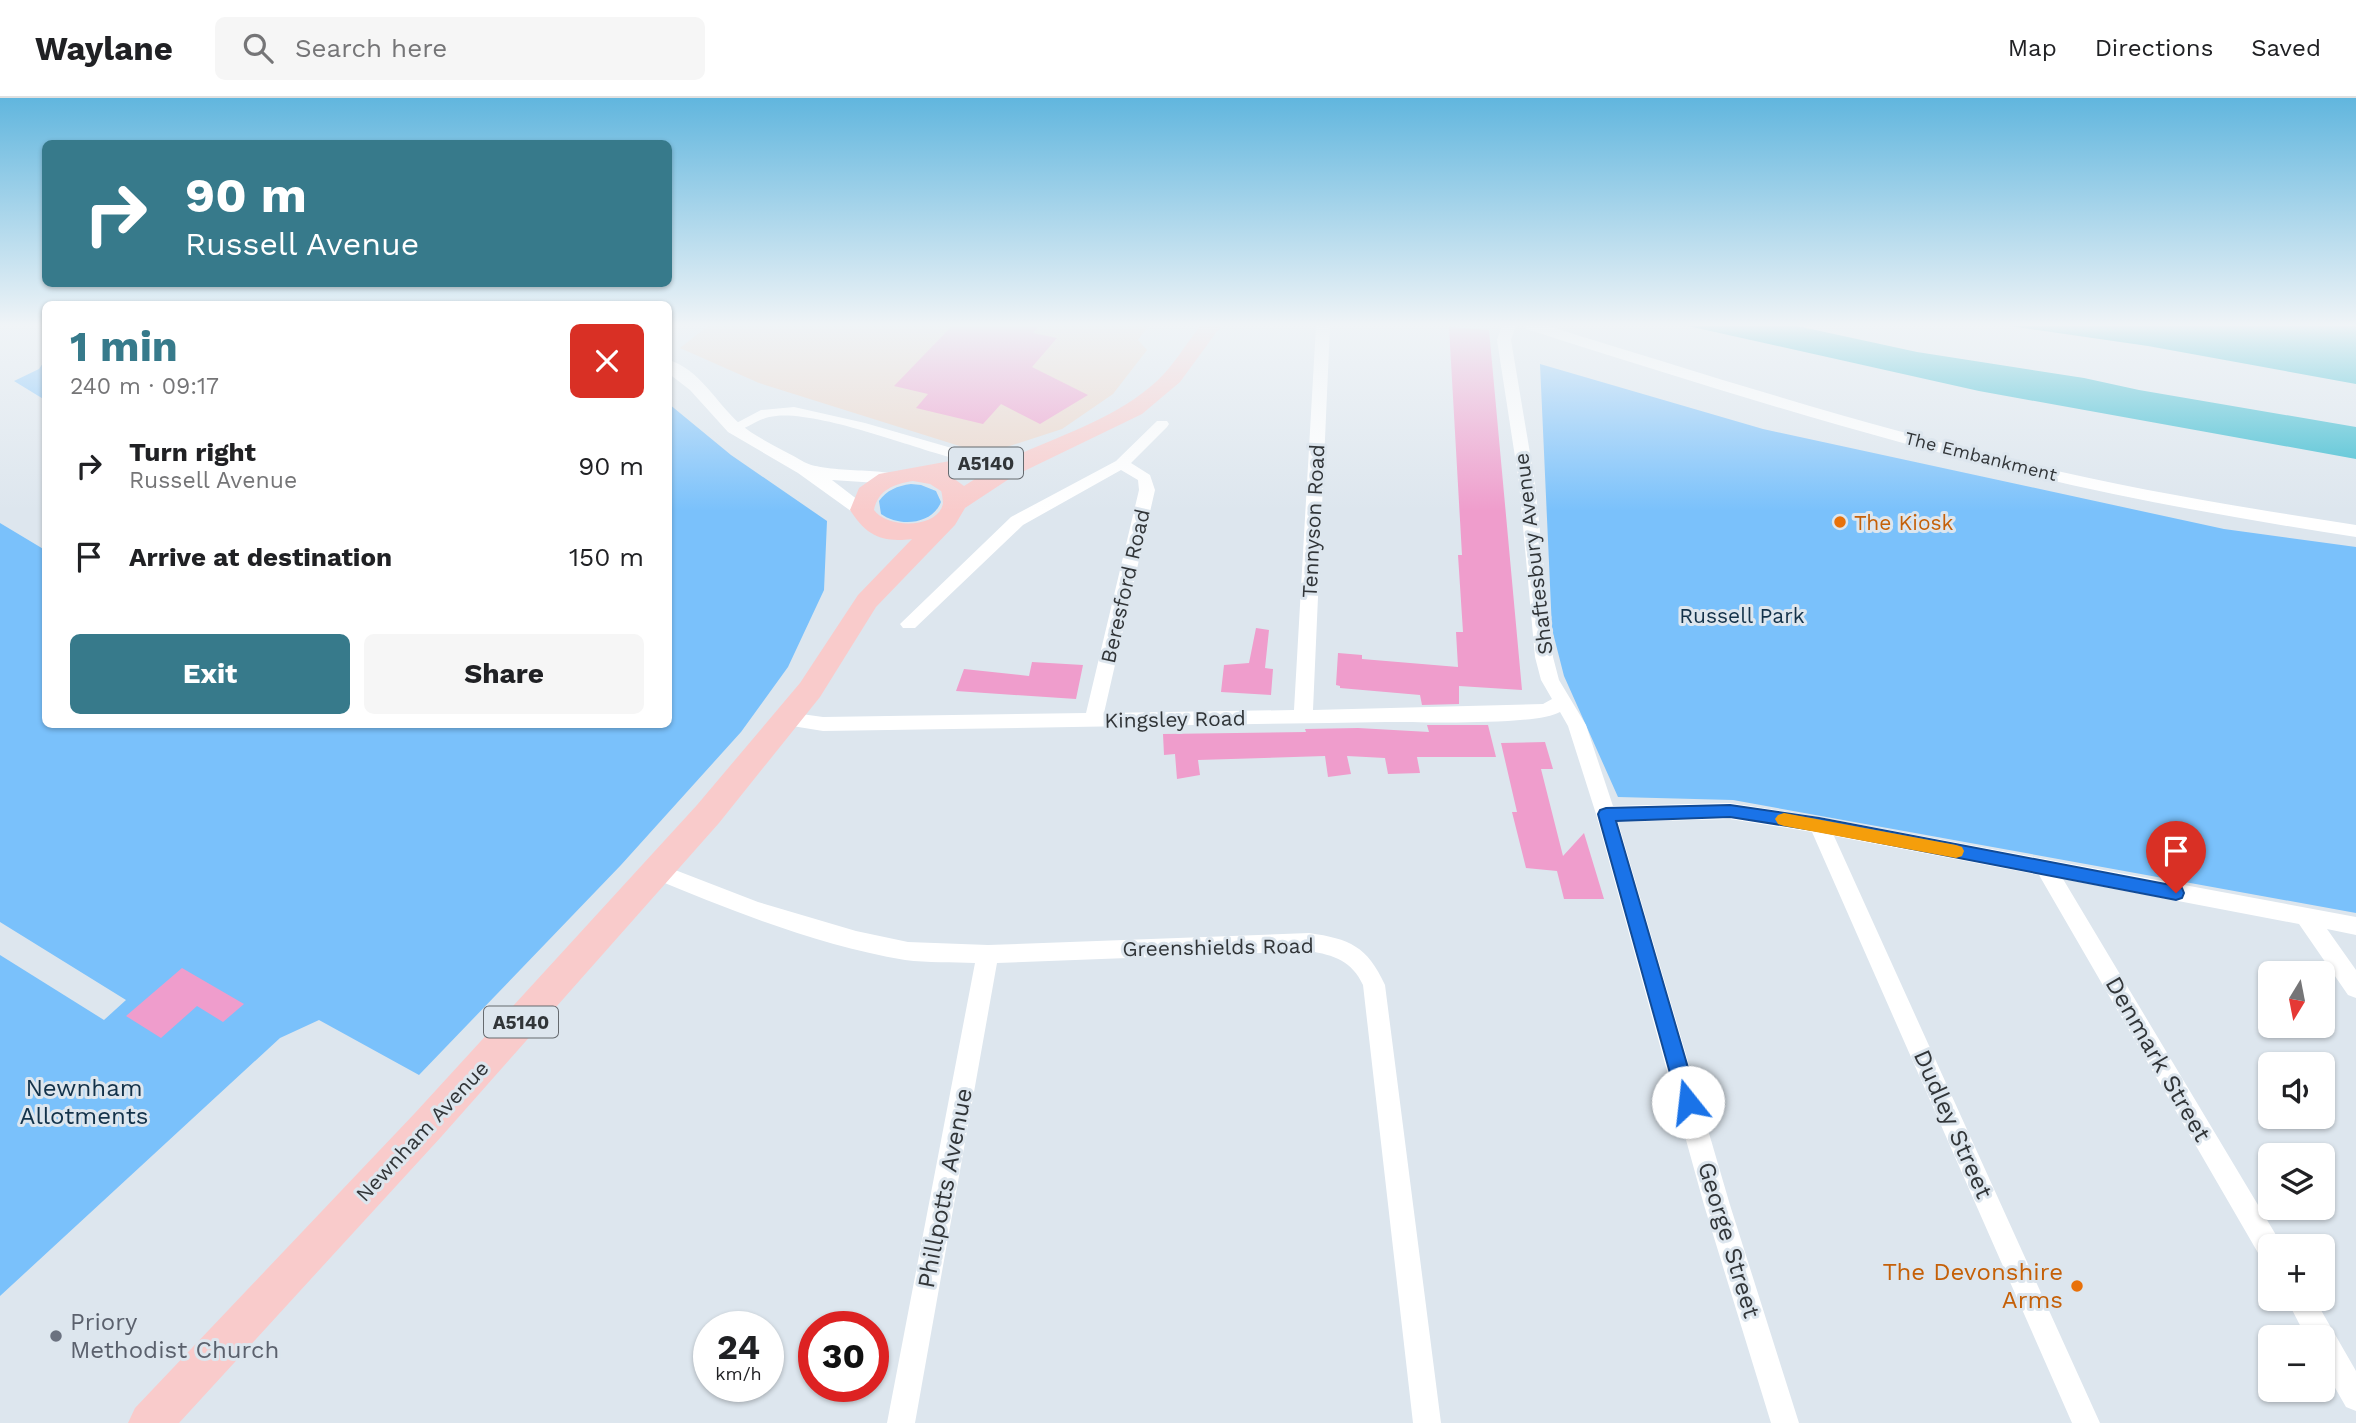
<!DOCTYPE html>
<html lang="en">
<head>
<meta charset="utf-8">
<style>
  body { margin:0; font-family:"Work Sans",sans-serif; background:#f6f6f6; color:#202124; height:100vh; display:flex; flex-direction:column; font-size:26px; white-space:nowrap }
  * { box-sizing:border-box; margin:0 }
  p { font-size:23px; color:#757577 }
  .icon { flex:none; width:38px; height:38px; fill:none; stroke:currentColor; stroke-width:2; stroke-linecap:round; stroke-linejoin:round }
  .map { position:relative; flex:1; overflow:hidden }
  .side { position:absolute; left:42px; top:203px; width:630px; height:427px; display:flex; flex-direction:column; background:#fff; border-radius:10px; box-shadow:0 2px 5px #0004 }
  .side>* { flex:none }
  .banner { position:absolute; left:42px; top:42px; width:630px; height:147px; border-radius:10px; box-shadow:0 2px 5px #0004; background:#377a8b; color:#fff; overflow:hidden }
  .needle { width:46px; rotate:190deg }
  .tools { position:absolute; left:2258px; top:863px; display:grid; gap:14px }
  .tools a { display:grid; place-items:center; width:77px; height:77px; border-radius:10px; background:#fff; box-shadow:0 2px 5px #0004; font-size:35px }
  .speed { position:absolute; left:693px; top:1213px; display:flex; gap:14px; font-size:35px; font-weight:700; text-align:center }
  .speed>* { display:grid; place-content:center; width:91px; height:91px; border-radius:50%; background:#fff; box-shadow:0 2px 5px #0004; line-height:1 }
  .speed small { font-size:18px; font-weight:400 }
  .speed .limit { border:10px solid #d22; background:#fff; color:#111 }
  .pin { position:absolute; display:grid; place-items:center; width:60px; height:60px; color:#fff; margin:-72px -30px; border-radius:50% 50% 50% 0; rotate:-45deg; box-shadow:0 0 7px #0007 }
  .pin .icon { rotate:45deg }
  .me { position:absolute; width:77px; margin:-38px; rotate:344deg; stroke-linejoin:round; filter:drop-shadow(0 0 5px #0008) }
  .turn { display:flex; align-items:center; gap:24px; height:147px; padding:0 28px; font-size:32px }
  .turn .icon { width:91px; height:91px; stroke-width:2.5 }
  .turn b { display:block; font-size:49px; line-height:60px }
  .round { display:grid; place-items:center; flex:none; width:74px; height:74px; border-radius:10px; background:#f6f6f6 }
  .overview { display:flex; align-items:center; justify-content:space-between; height:119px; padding:0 28px }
  h1 { font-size:42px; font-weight:700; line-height:52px; color:#377a8b }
  .button { display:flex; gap:14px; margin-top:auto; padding:14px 28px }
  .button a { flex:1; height:80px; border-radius:10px; background:#377a8b; color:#fff; font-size:28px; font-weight:700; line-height:80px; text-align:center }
  .button a+a { background:#f6f6f6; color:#202124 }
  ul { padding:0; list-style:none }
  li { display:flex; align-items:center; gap:21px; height:91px; padding:0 28px }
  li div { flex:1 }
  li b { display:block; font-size:26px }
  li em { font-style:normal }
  header { display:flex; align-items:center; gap:42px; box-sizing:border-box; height:98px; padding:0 35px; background:#fff; border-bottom:2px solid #e0e0e0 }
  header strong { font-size:33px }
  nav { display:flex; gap:38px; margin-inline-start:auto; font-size:24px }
  .search { width:490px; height:63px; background:#f6f6f6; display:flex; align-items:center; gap:18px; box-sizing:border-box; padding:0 24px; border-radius:10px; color:#757577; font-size:26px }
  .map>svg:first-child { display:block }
  .commercial { fill:#ecd6ca }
  .green { fill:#7ac1fb }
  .water { fill:#36bacf }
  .building { fill:#ef9dcc }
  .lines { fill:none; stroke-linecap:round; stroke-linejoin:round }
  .minor { fill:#fff; fill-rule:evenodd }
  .tertiary { fill:#fff; fill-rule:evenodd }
  .primary { fill:#f9cbcb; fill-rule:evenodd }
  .route { fill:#1a73e8; stroke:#114b97; stroke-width:2 }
  .slow { fill:#f59e0b }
  .food-dot { fill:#e8710a; stroke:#dde6ee; stroke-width:2.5 }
  .worship-dot { fill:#6b7280; stroke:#dde6ee; stroke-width:2.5 }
  .labels { text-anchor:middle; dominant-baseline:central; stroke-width:6; stroke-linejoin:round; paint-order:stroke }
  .far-street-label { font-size:18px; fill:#313538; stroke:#dde6ee }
  .shield { fill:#dde6ee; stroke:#656a6f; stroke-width:2 }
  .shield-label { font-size:19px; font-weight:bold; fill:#313538 }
  .street-label { font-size:21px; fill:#313538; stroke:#dde6ee }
  .food-label { font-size:21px; fill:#c56008; stroke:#dde6ee; text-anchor:start }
  .park-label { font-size:21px; fill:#13324a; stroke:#dde6ee }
  .near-street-label { font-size:24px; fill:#313538; stroke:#dde6ee }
  .near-park-label { font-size:24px; fill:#13324a; stroke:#dde6ee }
  .near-food-label { font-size:24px; fill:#c56008; stroke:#dde6ee; text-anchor:end }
  .near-worship-label { font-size:24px; fill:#5b616d; stroke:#dde6ee; text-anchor:start }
</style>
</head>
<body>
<header>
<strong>Waylane</strong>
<div class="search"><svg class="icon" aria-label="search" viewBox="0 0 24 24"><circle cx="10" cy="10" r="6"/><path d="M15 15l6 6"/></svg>Search here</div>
<nav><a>Map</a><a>Directions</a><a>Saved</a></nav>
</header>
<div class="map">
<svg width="2356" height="1325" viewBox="0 0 2356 1325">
  <rect width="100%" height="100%" fill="#dde6ee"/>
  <!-- commercial -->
  <path class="commercial" d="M708,228h440l-10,14 9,10 -34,44 -51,35 -77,25 -226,-71 -79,-35z"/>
  <!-- green -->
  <path class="green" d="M45,262v40l-31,-19 25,-12z
    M1540,266l223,65 461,100 132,18v366l-623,-113 -115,-3 -54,-121 -12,-47z
    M669,306l62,51 96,66 -3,69 -36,77 -47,65 -120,133 -202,210 -100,-55 -39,18 -280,258v-341l104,65 22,-20 -126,-78v-399l45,27 1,174h622z
    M911,386l10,1 15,6 5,11c-9,23 -42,25 -60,12l-2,-13c8,-11 18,-15 32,-17z"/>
  <!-- water -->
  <path class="water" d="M1688,228h109l120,26 167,26 55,12 217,37v32l-377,-68z
    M2009,228h347v58l-208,-38z"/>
  <!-- building -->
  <path class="building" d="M952,228h87l-6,7 24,5 -25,29 56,28 -48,29 -39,-20 -18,20 -67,-16 12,-14 -34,-8z
    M1449,229l40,3 33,360 -63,-4v18l-37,1 -2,-10 -80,-7v-2l-4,-1 2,-32 24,2v4l96,8 -2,-35h7l-5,-77h4z
    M1256,530l13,2 -4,38 8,1 -2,26 -50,-3 3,-27 25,-2z
    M1032,564l51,3 -7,34 -120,-8 8,-22 65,7z
    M1427,627h61l8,32h-79l3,16 -32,1 -3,-16 -38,-2 4,18 -23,3 -3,-21 -127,4 2,15 -23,4 -2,-25 -11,1 -1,-21 143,-2 -1,-3 53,-1 71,4z
    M1545,644l8,27h-12l22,87 21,-23 20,66h-40l-7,-28 -31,-3 -14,-56h5l-16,-69z
    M182,870l62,36 -21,18 -26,-16 -36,32 -35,-22z"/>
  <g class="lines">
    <!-- minor -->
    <path class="minor" d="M1316,228h14l-17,384 230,-6 9,-5 -11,-19 -6,-23 -16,-174 -22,-143 5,-14h14l-5,14 24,143 18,174 6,23 27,45 27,81 117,-3 89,14 537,100v18l-29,-6 29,41v28l-8,-3 -49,-71 -236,-45 216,361 3,6h-12v16l-9,-4 -222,-383 -205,-39 266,587h-28l-260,-591 -82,-13 -112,3 112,383 69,218h-28l-67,-218 -108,-391 -28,-88 -8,-14c-24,14 -141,10 -174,10 -188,3 -375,6 -563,9l-43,-7 -2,-5 2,-5 7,-2 36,5 263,-4 53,-223 -1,-10 -17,-10 -98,55 -108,103h-12l-3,-4 111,-107 105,-56 41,-40h10l2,3 -2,3 -36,36 19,12 5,15 -51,223 190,-3z
      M794,309l71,16 90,26 3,3 -8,5c-42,-11 -142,-50 -181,-40 -12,3 -23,12 -35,15l-7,-4 34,-18z
      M657,765l101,39 98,29 52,11 80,3 321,-12c41,6 58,13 76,52l56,438h-28l-50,-438c-11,-24 -29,-30 -54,-34l-312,12 -82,460h-28l88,-460c-22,-1 -47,0 -70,-3 -88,-15 -173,-49 -255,-83l-3,-6 3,-6z
      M2286,1200h28l42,73v40l-10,-4 -24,-42v-28h-16z"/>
    <!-- tertiary -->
    <path class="tertiary" d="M1524,228h24c159,49 318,100 479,138 109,26 219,44 329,61v12c-110,-17 -219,-36 -327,-62 -170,-40 -336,-93 -503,-146z
      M668,262c31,8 49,44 72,64 18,15 44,26 64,38 22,12 90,5 98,16l-9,6 -61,-4 39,30 -9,6 -7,-2 -57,-41 -70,-41 -38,-42 -22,-17z"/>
    <!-- primary -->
    <path class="primary" d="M1200,228h21l-41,56 -38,32 -130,63 -47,31 -10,17 -79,82 -56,90 -101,126 -278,314 -262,286h-51l7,-15 280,-295 282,-308 103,-122 58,-88 54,-56c-31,4 -46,-4 -62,-29l9,-22 20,-14 131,-24 10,4c47,-21 99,-38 137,-73 17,-16 29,-37 43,-55zM994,369l-30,19 -15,-11zM913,383l17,3 11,7c1,1 2,11 2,12 -4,26 -56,26 -69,7 4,-20 20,-26 39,-29z"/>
  </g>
  <!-- sky -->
  <linearGradient id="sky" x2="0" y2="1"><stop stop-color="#61b6de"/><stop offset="0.55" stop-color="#f0f4f7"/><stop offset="1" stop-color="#f0f4f7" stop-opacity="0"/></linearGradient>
  <rect width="2356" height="413" fill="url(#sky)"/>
  <!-- route -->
  <path class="route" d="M1730,707l89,13 357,68 6,2 2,5 -2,5 -6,2 -357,-69 -89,-14 -114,4 82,281 -3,7 -7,2 -7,-2 -3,-7 -80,-288 2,-4 6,-2z"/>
  <!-- slow -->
  <path class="slow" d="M1784,715l172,32 6,2 2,4 -2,5 -6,2 -172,-32 -6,-2 -3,-5 3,-4z"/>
  <!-- markers -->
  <g class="food-dot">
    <circle cx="1840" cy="424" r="7"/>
    <circle cx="2077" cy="1188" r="7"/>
  </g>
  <circle class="worship-dot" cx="56" cy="1238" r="7"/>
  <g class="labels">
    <!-- far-street labels -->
    <g class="far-street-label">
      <text transform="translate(1981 358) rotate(14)">The Embankment</text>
    </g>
    <!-- shield labels -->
    <g class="shield">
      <rect x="949" y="349.5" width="74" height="31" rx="5"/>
      <rect x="484" y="908.5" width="74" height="31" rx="5"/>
    </g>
    <g class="shield-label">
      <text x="986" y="365">A5140</text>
      <text x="521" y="924">A5140</text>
    </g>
    <!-- street labels -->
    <g class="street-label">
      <text transform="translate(1313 423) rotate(-87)">Tennyson Road</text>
      <text transform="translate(1533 456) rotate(-97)">Shaftesbury Avenue</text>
      <text transform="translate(1125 488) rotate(-77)">Beresford Road</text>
      <text transform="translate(1175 621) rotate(-1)">Kingsley Road</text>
      <text transform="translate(1218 849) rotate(-1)">Greenshields Road</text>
      <text transform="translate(422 1033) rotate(-47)">Newnham Avenue</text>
    </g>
    <!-- food labels -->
    <g class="food-label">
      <text x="1854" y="424">The Kiosk</text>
    </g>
    <!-- park labels -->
    <g class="park-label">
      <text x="1742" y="517">Russell Park</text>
    </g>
    <!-- near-street labels -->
    <g class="near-street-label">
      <text transform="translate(2158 961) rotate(60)">Denmark Street</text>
      <text transform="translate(1953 1026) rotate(66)">Dudley Street</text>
      <text transform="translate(945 1090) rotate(-79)">Phillpotts Avenue</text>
      <text transform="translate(1729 1142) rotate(73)">George Street</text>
    </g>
    <!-- near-park labels -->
    <g class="near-park-label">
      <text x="84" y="990">Newnham<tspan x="84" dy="28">Allotments</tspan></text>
    </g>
    <!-- near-food labels -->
    <g class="near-food-label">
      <text x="2063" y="1174">The Devonshire<tspan x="2063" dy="28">Arms</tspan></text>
    </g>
    <!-- near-worship labels -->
    <g class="near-worship-label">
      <text x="70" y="1224">Priory<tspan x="70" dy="28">Methodist Church</tspan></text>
    </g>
  </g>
</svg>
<div class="tools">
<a><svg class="needle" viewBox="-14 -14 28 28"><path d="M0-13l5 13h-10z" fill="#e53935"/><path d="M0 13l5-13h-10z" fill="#757577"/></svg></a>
<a><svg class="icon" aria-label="sound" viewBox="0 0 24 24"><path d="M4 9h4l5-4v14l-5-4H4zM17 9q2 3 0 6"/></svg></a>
<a><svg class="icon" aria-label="layers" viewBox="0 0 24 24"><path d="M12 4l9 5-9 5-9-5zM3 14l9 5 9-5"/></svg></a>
<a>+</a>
<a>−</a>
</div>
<div class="speed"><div>24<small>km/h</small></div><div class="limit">30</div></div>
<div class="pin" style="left:2176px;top:795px;background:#d93025"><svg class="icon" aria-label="arrive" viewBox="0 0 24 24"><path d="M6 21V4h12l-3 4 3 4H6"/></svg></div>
<svg class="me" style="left:1688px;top:1004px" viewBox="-20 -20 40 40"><circle r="19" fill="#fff"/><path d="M0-13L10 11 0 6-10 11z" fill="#1a73e8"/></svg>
<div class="banner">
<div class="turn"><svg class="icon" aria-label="right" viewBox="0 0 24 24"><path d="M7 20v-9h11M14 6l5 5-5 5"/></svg><div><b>90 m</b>Russell Avenue</div></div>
</div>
<section class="side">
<div class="overview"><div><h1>1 min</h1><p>240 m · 09:17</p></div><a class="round" style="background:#d93025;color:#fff"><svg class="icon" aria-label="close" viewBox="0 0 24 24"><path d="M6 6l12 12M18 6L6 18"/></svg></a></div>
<ul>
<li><svg class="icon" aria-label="right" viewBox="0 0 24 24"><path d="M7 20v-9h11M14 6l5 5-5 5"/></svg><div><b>Turn right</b><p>Russell Avenue</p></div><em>90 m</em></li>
<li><svg class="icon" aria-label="arrive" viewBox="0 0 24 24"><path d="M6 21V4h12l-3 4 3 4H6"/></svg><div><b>Arrive at destination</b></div><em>150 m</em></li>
</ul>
<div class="button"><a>Exit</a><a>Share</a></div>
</section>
</div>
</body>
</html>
